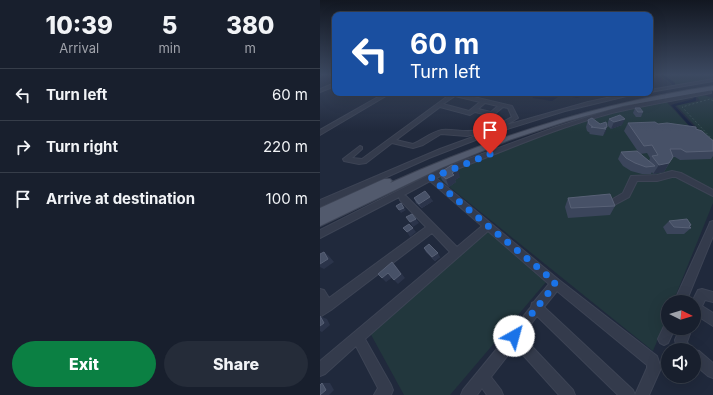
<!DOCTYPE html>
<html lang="en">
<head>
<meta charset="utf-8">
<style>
  body { margin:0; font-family:Inter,sans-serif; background:#252c39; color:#f1f3f6; height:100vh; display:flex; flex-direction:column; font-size:15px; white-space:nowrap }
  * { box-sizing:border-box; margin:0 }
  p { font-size:13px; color:#9fa2aa }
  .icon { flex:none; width:22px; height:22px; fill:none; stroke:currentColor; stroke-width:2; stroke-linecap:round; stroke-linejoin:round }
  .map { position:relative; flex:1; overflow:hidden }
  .side { display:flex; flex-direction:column; background:#181f2d; width:320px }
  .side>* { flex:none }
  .guide { position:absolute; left:12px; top:12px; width:321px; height:84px; border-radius:8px; box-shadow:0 4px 16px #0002,0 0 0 1px #363d49; background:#1a4fa0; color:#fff; overflow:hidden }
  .needle { width:26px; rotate:95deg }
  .tools { position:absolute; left:341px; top:295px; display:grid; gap:8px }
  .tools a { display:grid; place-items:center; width:40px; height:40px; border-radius:50%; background:#181f2d; box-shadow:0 4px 16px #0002,0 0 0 1px #363d49; font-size:20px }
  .pin { position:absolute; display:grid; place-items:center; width:34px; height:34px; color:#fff; margin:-41px -17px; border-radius:50% 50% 50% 0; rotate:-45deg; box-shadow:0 0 4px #0007 }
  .pin .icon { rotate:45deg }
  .me { position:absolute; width:44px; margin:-22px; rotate:38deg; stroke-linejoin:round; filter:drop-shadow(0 0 3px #0008) }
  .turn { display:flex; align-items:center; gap:14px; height:84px; padding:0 12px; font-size:18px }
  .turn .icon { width:52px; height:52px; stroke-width:2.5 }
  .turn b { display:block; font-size:28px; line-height:34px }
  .eta { display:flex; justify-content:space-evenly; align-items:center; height:68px; text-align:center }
  .eta b { font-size:24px; font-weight:800; line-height:28px }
  .button { display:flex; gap:8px; margin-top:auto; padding:8px 12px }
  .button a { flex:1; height:46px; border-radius:24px; background:#0b8043; color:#fff; font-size:16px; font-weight:800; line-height:46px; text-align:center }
  .button a+a { background:#252c39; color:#f1f3f6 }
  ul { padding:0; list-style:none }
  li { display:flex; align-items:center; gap:12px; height:52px; padding:0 12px; border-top:1px solid #363d49 }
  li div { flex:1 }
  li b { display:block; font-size:15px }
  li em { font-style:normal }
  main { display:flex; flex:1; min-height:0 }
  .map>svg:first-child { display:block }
  .green { fill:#22373d }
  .water { fill:#131e3a }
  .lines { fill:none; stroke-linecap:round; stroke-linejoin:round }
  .canal { fill:#131e3a; fill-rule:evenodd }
  .minor-casing { stroke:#3d4455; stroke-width:2 }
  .major-casing { stroke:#3d4455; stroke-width:2 }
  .path { stroke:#3b5055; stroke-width:1; stroke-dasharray:2 2; stroke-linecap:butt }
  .minor { fill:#343b4c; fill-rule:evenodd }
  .major { fill:#525a6d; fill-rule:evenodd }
  .wall { fill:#3b455b; fill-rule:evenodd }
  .shaded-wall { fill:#2b344a }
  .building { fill:#475167; stroke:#586176 }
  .route { stroke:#1a73e8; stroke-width:7; stroke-dasharray:0 12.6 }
</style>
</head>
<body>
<main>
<section class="side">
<div class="eta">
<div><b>10:39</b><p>Arrival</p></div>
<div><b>5</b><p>min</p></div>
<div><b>380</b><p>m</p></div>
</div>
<ul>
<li><svg class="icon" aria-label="left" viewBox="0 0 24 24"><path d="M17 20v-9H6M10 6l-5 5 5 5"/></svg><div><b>Turn left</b></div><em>60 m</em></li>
<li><svg class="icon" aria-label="right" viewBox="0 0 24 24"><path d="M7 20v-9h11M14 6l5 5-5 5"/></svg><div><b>Turn right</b></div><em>220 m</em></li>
<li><svg class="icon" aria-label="arrive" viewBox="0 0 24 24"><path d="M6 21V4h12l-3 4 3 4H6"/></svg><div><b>Arrive at destination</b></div><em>100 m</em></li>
</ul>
<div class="button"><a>Exit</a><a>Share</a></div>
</section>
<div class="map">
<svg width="393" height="395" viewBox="0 0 393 395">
  <rect width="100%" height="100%" fill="#20293c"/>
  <!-- green -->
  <path class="green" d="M338,75h55v3l-39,8z
    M384,95l9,3v47l-37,-40 24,-4 -3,-4z
    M346,101l47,51v51l-40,99h-5v12l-15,37 -216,-174c75,-30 149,-61 229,-76z
    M168,231l58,51 -96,113h-46l-35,-64z"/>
  <!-- water -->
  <path class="water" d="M211,93h63l-17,5 -16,-3 -9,6 -19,-3z"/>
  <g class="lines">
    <!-- canal -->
    <path class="canal" d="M344,75l11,8v2h-2l-13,-10z
      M374,97h2v4l-21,5 21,23v2h-2l-23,-26 22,-6z"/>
    <!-- minor casing -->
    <g class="minor-casing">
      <path id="minor" d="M393,79v2l-63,11v-2z
        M15,83v3l-15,6v-3z
        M389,91l2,1v1c-33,7 -66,12 -99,20 -56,15 -111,39 -165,60l-11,5 123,102 98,76 4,12 -12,27h-14l12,-27v-3l-90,-74 -13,16 89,83 2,5h-17l-81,-79 -15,20 51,54 2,5h-16l-44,-49 -24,31 10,13 2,5h-16l-5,-7 -5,7h-16l2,-5 68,-83 1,-4 2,-1 15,-18 -61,-53 -123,108 26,46 2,5 -2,5h-17l4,-7 -22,-42 -31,28 -5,2v-15l130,-109 -18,-19 -101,77 -11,7v-28l4,1 5,8 97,-71 -26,-27 -1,-3 -79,41v-8l121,-61 115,-42 54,-17 53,-12zM110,181l52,45 -25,21 -51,-51 -2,-1z
        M65,93h6l-71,42v-5z
        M132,93h5l55,13 6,12 -12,7 82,-23 42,-9h9l-74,18 -74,23 -62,24 -109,49v-7l120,-51 63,-23 -3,-2 1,-1 11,-6 -4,-9 -5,-1 -11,9 -17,-4 -5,3 -30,-8 -44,33 17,4c10,-4 18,-12 29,-14 12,-1 24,3 36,0l3,2 -1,1 -13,3 -26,-2 -18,11 -10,3 -21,-5 -26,20 -7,1 -15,-3 -1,-2 17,-13 2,1v2l-10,9 10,1zM135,96l25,6 -11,9 -26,-7zM165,103l13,3 -7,6 -13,-3z
        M352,171l9,2 32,17v6l-37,-19h-4l-15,4h-20l-8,16 -15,8 -3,-1 -1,-2 1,-2 12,-7 8,-17 26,-1z
        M393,221v15l-27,66h-12l35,-77 1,-3z
        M382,289l11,3v10l-8,-2 -3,6 11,7v13l-17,-11 -2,1v-14h-2l6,-12z
        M348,322v6h7l-7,15 -4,2 -4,-2 -2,-4 7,-15z
        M360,328h12l-5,14 5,8 -15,-1 -2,-9z
        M373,350h1l5,1 14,12v15l-5,-2 -14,-12z"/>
    </g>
    <!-- major casing -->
    <g class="major-casing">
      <path id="major" d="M393,86v4l-90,16 -56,15 -58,19 -68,28 -121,58v-18l64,-29h6l2,2 -2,2c104,-47 211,-80 323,-97z"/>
    </g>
    <!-- path -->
    <path class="path" d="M393,101l-3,-2 -28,8 31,33"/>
    <!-- minor -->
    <use href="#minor" class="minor"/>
    <!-- major -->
    <use href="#major" class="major"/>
  </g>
  <!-- wall -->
  <path class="wall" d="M315,108l8,4 -2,5h-5l-3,-4z
    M289,119l13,6 -11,4 -4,-4v2l-4,9 -14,-2 1,-1 -3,-2 -1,-4 2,-7 12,4 7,1z
    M308,123l30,1 38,5 17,12v15l-2,3 -31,1 -5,-3h-2l-9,15 -11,2 -1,-2 -1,2h-9l-11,-3 -8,-5 -5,-7 3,-7 18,1 -15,-22zM327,153l3,5 -1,3 -9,-7z
    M119,173l21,4 -5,3 1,2 -7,5 -7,-7z
    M94,198l19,3 -11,7 -6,-5z
    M248,198l47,8 -5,9 -42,3 -3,-11z
    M349,221l22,4 -1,2 1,1 -7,6h-17l-4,-7z
    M104,248l16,9 -5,4 -9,-9z"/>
  <!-- shaded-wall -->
  <path class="shaded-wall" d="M305,119l-3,6 -11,4 3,-7z
    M287,127l-2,7h-1l2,-5 -2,-1z
    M349,163l-5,9 -11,2 6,-9z
    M138,169l2,8 -5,3 1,2 -7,5 -3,-8 6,-6z
    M110,197l3,4 -11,7 -3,-4z
    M84,208l2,2 -5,3 -2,-3z
    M96,219l3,4 -6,4 -3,-5z
    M93,228l3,4 -6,5 -3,-5z
    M4,252l5,4 5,6 -10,7 -4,-2v-3z
    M118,253l2,4 -5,4 -3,-4z
    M72,262l4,4 9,12 -7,6 -4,-4z
    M68,273l5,4 -7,5 -4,-4z
    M0,316l7,3 3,6 -8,7 -2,-1z
    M2,383h8l4,7 -5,5h-8z"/>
  <!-- building -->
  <path class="building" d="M315,108h5l3,4h-5z
    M300,115l5,4 -11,3 -5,-3z
    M272,118l8,6 6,-2 1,5 -3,1 2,1 -15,-2h2l-4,-3 -1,-4z
    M335,122l3,2 9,-1 29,4v2l6,2 11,10v10l-27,1 -5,-3h-11l3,8 -4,6 -10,2 -7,-9 6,-1 -6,-10 -8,1 -16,-23z
    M317,151l18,15 -9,1 -11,-4 -9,-5 -5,-6z
    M132,165l6,4 -6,4 2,2 -8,4 -7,-6z
    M105,191l5,6 -11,7 -5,-6z
    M290,194l5,12 -44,2 -3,-10z
    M81,203l3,5 -5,2 -3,-4z
    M92,214l4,5 -6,3 -4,-5z
    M367,219l4,6 -2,1 2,2 -17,-1 -5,-6z
    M89,224l4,4 -6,4 -4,-4z
    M109,244l9,9 -6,4 -8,-9z
    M4,252l4,7 -8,5v-10z
    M72,262l9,12 -7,6 -6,-7 -6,5 -4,-4z
    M0,316l4,7 -4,3z
    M2,383l4,7 -6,5v-10z"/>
  <!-- sky -->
  <linearGradient id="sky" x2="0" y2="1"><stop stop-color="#121721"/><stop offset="0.57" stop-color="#3c4961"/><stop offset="1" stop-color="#3c4961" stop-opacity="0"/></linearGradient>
  <rect width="393" height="131" fill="url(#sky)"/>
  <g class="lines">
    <!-- route -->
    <path class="route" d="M170,154l-59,24 124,104 -1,4 -40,50"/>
  </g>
</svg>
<div class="tools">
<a><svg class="needle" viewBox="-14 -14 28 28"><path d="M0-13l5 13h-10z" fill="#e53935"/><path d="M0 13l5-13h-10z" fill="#9fa2aa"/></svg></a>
<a><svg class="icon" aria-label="sound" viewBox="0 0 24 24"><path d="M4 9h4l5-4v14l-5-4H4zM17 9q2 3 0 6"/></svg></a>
</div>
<div class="pin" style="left:170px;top:154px;background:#d93025"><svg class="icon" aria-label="arrive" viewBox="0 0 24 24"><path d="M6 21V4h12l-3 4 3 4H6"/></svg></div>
<svg class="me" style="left:194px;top:336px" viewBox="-20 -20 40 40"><circle r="19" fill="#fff"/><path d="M0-13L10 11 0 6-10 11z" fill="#1a73e8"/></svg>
<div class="guide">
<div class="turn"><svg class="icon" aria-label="left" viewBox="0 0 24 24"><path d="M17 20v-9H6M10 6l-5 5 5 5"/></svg><div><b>60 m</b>Turn left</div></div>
</div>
</div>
</main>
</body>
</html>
